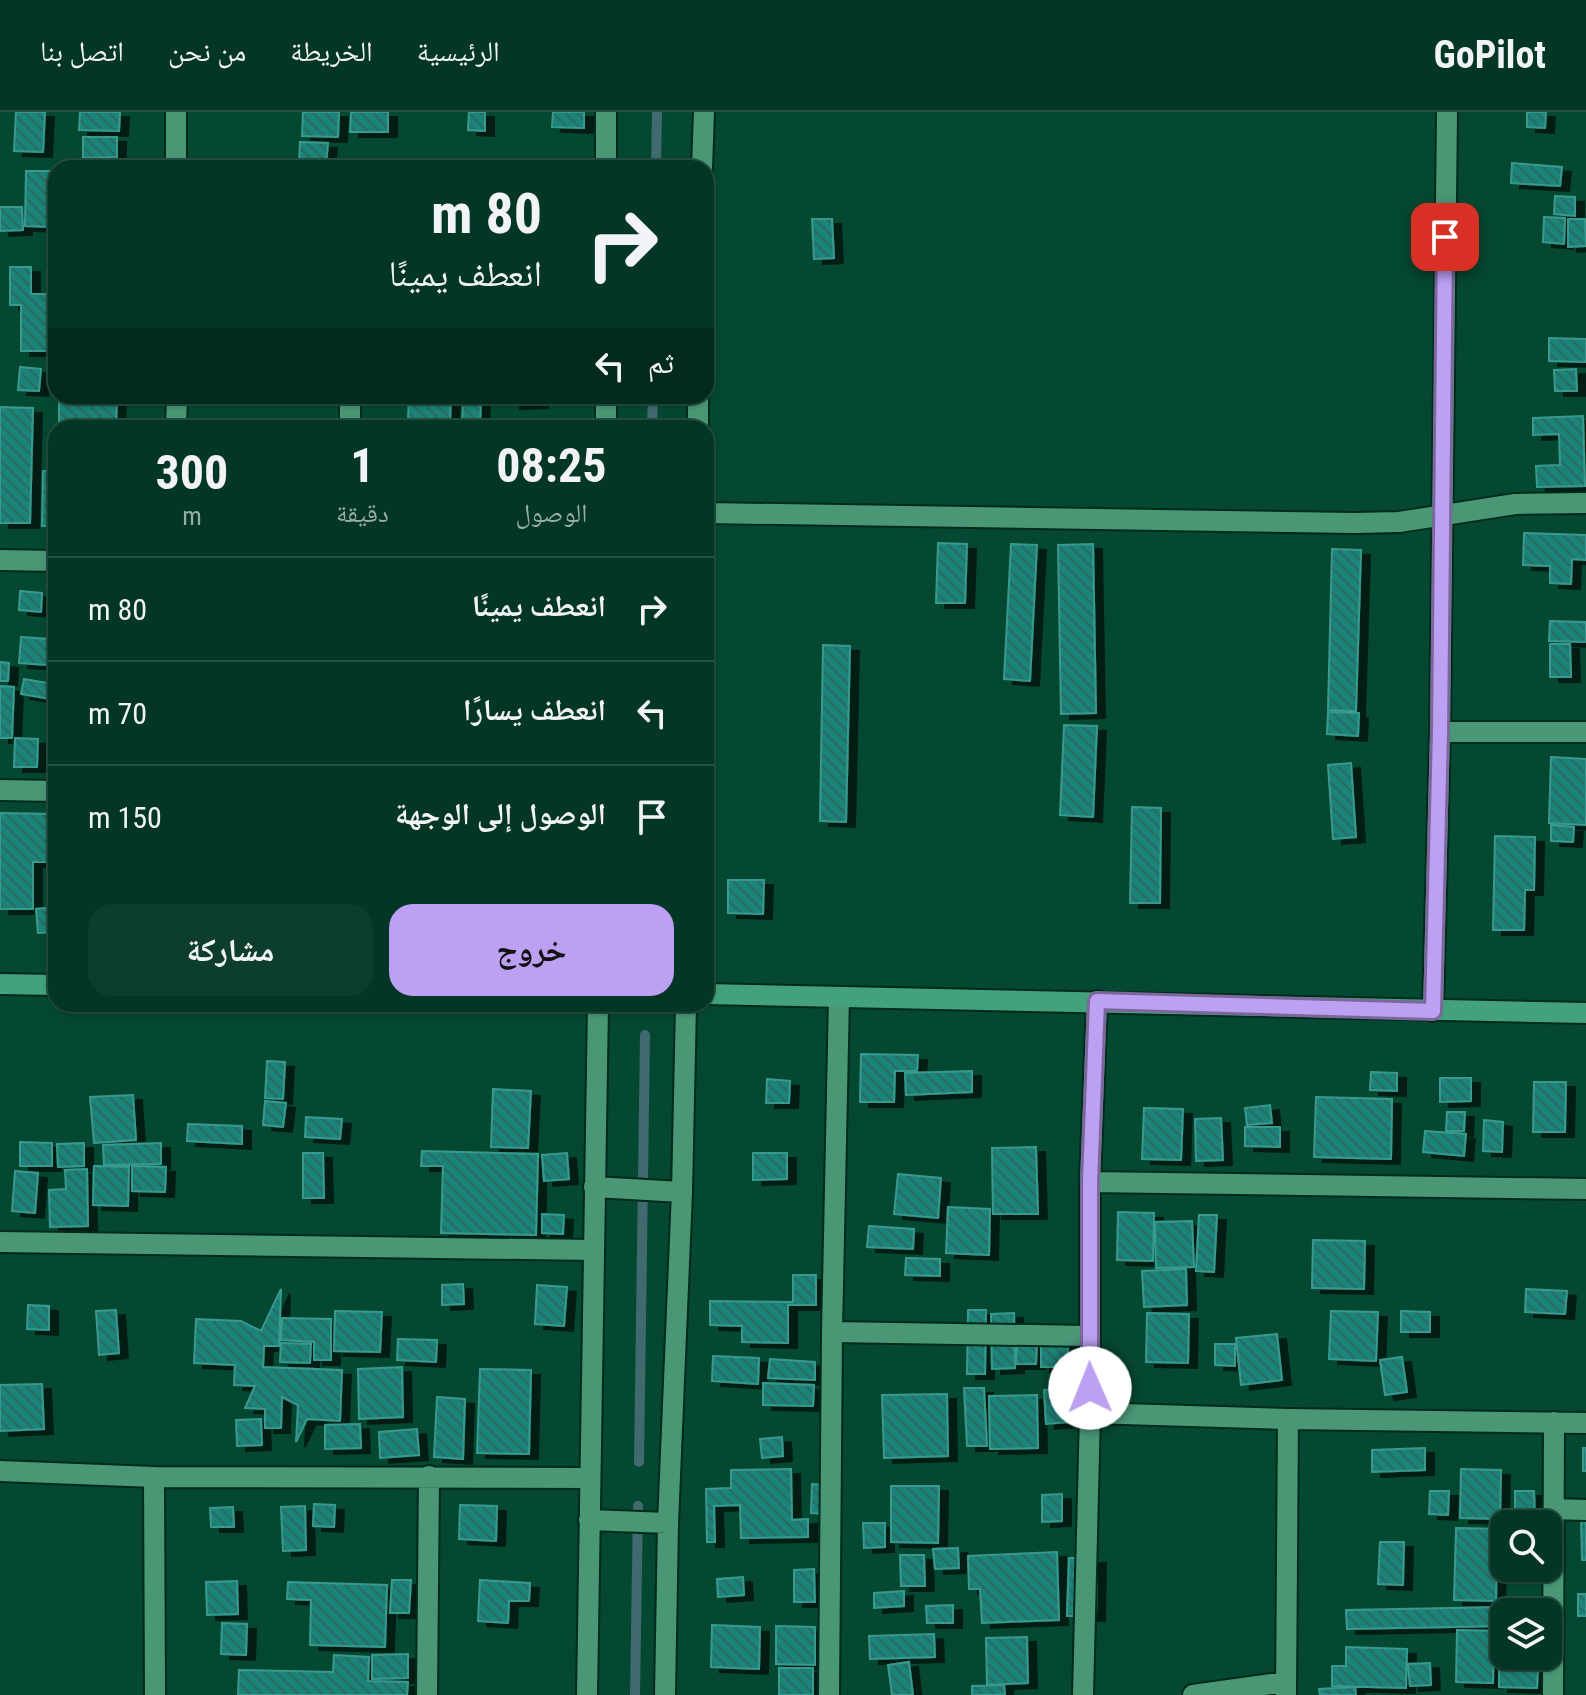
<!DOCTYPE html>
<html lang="ar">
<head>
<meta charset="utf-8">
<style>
  body { margin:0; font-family:"Roboto Condensed","Noto Naskh Arabic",sans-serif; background:#0d3e2d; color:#f1f3f6; direction:rtl; height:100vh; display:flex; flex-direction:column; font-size:30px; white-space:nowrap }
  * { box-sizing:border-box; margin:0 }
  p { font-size:26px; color:#97aba7 }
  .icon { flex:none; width:44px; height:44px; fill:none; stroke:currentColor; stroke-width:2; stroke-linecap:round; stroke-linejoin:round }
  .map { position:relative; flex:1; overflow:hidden; direction:ltr }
  .panel { position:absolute; left:48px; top:308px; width:666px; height:592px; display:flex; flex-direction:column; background:#043625; border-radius:24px; box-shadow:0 2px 6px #0004,0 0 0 2px #255042; direction:rtl }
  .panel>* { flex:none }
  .banner { position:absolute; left:48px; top:48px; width:666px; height:244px; border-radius:24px; box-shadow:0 2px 6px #0004,0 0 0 2px #255042; direction:rtl; background:#043625; color:#f1f3f6; overflow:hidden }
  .tools { position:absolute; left:1490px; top:1398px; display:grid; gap:16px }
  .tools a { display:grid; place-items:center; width:72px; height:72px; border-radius:16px; background:#043625; box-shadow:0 2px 6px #0004,0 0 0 2px #255042; font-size:40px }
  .pin { position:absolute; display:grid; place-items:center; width:68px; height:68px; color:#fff; margin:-34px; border-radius:16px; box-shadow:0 4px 12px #0006 }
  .me { position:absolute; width:88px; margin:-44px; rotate:359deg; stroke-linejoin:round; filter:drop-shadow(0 0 6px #0008) }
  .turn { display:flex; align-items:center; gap:28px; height:168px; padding:0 40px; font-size:36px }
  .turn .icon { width:104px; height:104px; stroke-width:2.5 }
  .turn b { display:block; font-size:56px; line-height:68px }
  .then { display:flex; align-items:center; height:76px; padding:0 40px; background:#0003; gap:16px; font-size:30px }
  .eta { display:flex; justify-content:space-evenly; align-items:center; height:136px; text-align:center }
  .eta b { font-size:48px; font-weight:700; line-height:56px }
  .primary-button { display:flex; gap:16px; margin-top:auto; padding:16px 40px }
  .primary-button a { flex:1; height:92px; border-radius:24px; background:#bca0f2; color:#111; font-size:32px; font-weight:700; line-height:92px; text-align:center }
  .primary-button a+a { background:#0d3e2d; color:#f1f3f6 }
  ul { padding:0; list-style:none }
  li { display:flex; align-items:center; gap:24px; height:104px; padding:0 40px; border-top:2px solid #255042 }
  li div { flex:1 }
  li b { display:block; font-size:30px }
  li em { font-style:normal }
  header { display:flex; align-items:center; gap:48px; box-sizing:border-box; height:112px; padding:0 40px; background:#043625; border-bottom:2px solid #255042 }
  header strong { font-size:38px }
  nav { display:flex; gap:44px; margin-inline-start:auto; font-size:28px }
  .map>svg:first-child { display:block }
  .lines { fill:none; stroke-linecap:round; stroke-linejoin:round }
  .stream { stroke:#406a6e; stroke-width:10 }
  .building { fill:url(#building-back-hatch); stroke:#399a8e; stroke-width:2; filter:url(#shadow) }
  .street-casing { stroke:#002b1b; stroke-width:24 }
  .secondary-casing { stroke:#002b1b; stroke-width:24 }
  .street { stroke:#4a9776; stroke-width:20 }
  .secondary { stroke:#43a27b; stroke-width:20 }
  .route-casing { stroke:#7a689d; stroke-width:20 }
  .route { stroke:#bca0f2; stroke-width:14 }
</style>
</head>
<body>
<header>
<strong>GoPilot</strong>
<nav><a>الرئيسية</a><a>الخريطة</a><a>من نحن</a><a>اتصل بنا</a></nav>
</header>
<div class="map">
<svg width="1586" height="1583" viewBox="0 0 1586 1583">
  <defs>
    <pattern id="building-back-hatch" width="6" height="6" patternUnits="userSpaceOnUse" patternTransform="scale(2)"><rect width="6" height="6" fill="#1a8378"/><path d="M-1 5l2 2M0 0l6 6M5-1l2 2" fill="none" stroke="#2b6a61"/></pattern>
    <filter id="shadow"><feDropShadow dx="9" dy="5" stdDeviation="0" flood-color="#0009"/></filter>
  </defs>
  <rect width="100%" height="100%" fill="#054831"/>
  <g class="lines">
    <!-- stream -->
    <path class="stream" d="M656,56l1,-56
      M652,316l1,-32
      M639,1350l6,-427
      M635,1583l3,-189"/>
  </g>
  <!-- building -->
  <path class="building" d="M16,0h29l-2,40 -29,-1z
    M80,0h40l-1,19 -40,-1z
    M303,0h36l-1,25 -36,-1z
    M351,0h37v20h-38z
    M469,0h16v19l-17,-1z
    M553,0h31v16l-32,-1z
    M1527,0h19l-1,16 -18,-1z
    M83,25h34v20l-34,1z
    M300,30l28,1 -2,21 -27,-1z
    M1512,51l50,4 -2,19 -49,-3z
    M26,59h25l-1,56 -25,-1z
    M1555,84l20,1v19l-21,-2z
    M0,95h22l1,23 -23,1z
    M1544,105l21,1 -1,26 -21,-2z
    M812,107h20l2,39 -20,1z
    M1568,107h17l1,27 -18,1z
    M10,155h21v27h18l-1,57h-27v-46h-11z
    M1549,226l37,1v23l-37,-1z
    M20,255l21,2 -2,22 -21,-1z
    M1576,257l1,22h-22l-1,-21z
    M59,284h58l-1,32h-57z
    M409,284l42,1 -1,25 -42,-2z
    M511,284h27l1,7 -28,1z
    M463,285l18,1 -1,30h-18z
    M0,295l33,1 -3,115h-30z
    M1583,304l2,70 -48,1 -1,-21 24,-1 -1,-31 -26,1v-17z
    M43,359h13v55h-14z
    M1524,421l62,2v25l-14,-1 -1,25 -21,-1v-17l-27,-1z
    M938,431l29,1 -2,59h-29z
    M1011,432l26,1 -7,136 -26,-2z
    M1093,432l3,169 -35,1 -3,-169z
    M1332,437l29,1 -5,161 -28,-1z
    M20,479l22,2 -1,19 -22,-2z
    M1550,509l36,1v20l-37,-1z
    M53,516h3v35h-3z
    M21,525l28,2 -2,26 -28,-2z
    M1550,532h20l1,33h-21z
    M823,533l27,1 -4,176 -26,-1z
    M0,550l9,1 -1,18h-8z
    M24,567l29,5 -2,15 -30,-5z
    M0,574l14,1 -2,51h-12z
    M1328,600l31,1 -1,23 -31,-2z
    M1064,613l33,1 -4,91 -33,-2z
    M15,626l23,1 -1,28h-23z
    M1551,645l35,2v66l-37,-2z
    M1351,651l5,74 -23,2 -5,-74z
    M1132,695l29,1 -1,95h-30z
    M0,701l55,1 -1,48h-21v47h-33z
    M1551,713l23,2 -1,15 -22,-1z
    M1495,724l40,1 -1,53h-9l-1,40h-31z
    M728,768h36l-1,34 -35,-1z
    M56,795v25l-18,1 -2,-24z
    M861,942l57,1 -1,16h-22l-1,31h-34z
    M267,949l18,1 -2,37 -18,-1z
    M972,959v21l-66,3 -1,-22z
    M1371,960l26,1v18l-27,-1z
    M1440,966h31v23l-31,1z
    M767,967l23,2 -1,22h-23z
    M1534,970h32l-1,50h-32z
    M493,977l38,2 -3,57 -37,-1z
    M133,983l3,45 -42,3 -4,-46z
    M1316,985l76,2 -1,60 -77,-2z
    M265,989l21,2 -3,24 -20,-2z
    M1270,993l2,18 -25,2 -2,-17z
    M1144,996l39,1 -2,51 -39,-1z
    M1447,1000h18l-1,19h-18z
    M306,1005l36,2 -2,20 -35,-2z
    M1221,1006l2,42 -27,1 -1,-42z
    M1484,1008l19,2 -1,30 -19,-1z
    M188,1012l54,2v18l-55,-3z
    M1245,1015h35v20l-35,-1z
    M1425,1019l41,3 -2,22 -41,-4z
    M20,1030l32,1v23h-32z
    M84,1031v23l-26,1 -1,-23z
    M161,1031v21l-57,1 -1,-20z
    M1036,1035l2,67h-45l-1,-66z
    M422,1039l116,3 -2,81 -95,-2 2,-67h-22z
    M303,1041h20l1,45h-21z
    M567,1041l2,26 -25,2 -2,-26z
    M753,1041h34v26l-34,1z
    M94,1054l35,1 -1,39 -35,-1z
    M132,1054l34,1 -1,25 -33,-1z
    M87,1057l1,57 -38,1 -1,-37 17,-1 -1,-19z
    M15,1059l23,2 -3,40 -23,-2z
    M898,1062l43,4 -3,40 -44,-4z
    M948,1095l42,2 -1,46 -43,-2z
    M1118,1100l36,1 -1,48 -36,-1z
    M542,1102l22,1 -1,19 -21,-1z
    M1199,1103h18l-3,57 -18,-1z
    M1192,1109l2,46 -38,1 -1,-46z
    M869,1114l45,3 -1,20 -46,-2z
    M1313,1128l52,1 -1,48 -52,-1z
    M906,1146l34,1v17l-35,-1z
    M1186,1157l1,36 -43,2 -2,-36z
    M793,1163h23v30h-28v38l-46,-1v-16l-32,-1v-24l83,1z
    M463,1172l1,20 -22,1v-20z
    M537,1173l30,2 -3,39 -29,-2z
    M281,1177l-2,57h-15l-1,21 79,3 -2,51 -33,-2 -11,23 2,-37 -16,-8 -1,31h-16v-19l-20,-1 10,-22 -21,-1 1,-20 -41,-2 2,-44 45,2 20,10z
    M1526,1177l41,2 -2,23 -40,-2z
    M28,1193l21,1v24l-22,-1z
    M116,1198l3,43 -20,2 -3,-44z
    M968,1198h18l-1,64h-18z
    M335,1199l47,1 -2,40 -46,-1z
    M1331,1199l47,1 -2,49 -47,-2z
    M1401,1199l29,1v20h-29z
    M1014,1201l1,55 -23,1 -1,-55z
    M1147,1201l42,1 -1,49 -42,-1z
    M282,1206l49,1v41h-17v-18l-33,-2z
    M1277,1222l5,46 -41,5 -5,-47z
    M398,1227l39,1 -1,22 -39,-2z
    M1041,1229h27v26h-27z
    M281,1231l30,1 -1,19 -30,-1z
    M1017,1231l20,1 -1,20h-20z
    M1215,1232h20v22l-20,-1z
    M713,1244l46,2 -1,26 -46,-3z
    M1402,1245l5,35 -22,3 -5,-35z
    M770,1247l45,3v18l-47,-2z
    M402,1255l1,50 -44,2 -1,-50z
    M480,1257l51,1 -2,84 -52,-1z
    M763,1271l51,2 -1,21 -50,-1z
    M42,1272l2,45 -44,2v-46z
    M964,1276h20l3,58h-20z
    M1067,1276l1,34 -22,2 -2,-34z
    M947,1282l1,62 -64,2 -2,-63z
    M1037,1283l1,53 -48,1 -1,-53z
    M437,1285l28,2 -2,60 -29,-2z
    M261,1307l1,26 -25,1 -1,-26z
    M360,1312l1,24 -36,1v-24z
    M417,1317l2,26 -39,3 -1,-26z
    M782,1325l1,19 -21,2 -2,-19z
    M1425,1336v22l-53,2v-22z
    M1583,1336h3v23h-3z
    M791,1357l1,51 16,-1v18l-67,1 -1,-33 -26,1 1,36h-8l-1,-53 25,-1v-18z
    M1461,1357l40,1 -1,49 -40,-1z
    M812,1372l17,1 -2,29 -16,-1z
    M891,1374h48l-1,57 -47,-1z
    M1430,1379h19l-1,24 -19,-1z
    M1515,1379h19l1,27 -20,1z
    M1062,1382v27l-20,1v-27z
    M314,1392l21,1 -1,22 -21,-1z
    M460,1393l37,1 -1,35 -37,-2z
    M305,1394l1,44 -23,1 -2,-44z
    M233,1395l1,20h-23l-1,-19z
    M1581,1404h5v44h-4z
    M863,1411h22v24l-21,1z
    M1456,1416l48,1v22h-7l-1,50 -42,-1z
    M1380,1430h24l-1,43 -25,-1z
    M958,1436l1,20 -24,1 -2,-20z
    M1057,1440l2,68 -77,3 -2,-34h-11l-1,-33z
    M900,1443h24l1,31h-24z
    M1069,1446h28l-1,58h-29z
    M814,1457l1,33h-21v-32z
    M743,1465l1,18 -26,2 -1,-18z
    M392,1468h19l-2,33h-19z
    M480,1468l50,3 -1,18h-20l-1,22 -30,-2z
    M237,1469l1,33 -31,1 -1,-33z
    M288,1470l99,3 -2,62 -75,-2 1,-45 -24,-1z
    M904,1479v15l-30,2v-15z
    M1578,1482h8v22h-8z
    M953,1493v18h-26l-1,-17z
    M1505,1495l-1,19 -157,3 -1,-19z
    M222,1511l25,1 -1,31 -25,-1z
    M712,1513l48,2 -1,42 -48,-2z
    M776,1514l39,1v38l-39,-1z
    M1457,1518l37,1 -1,52 -37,-1z
    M934,1522l1,23 -65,2 -1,-23z
    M1027,1525l1,46 -41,2 -1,-47z
    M1346,1535l61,2 -1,39 -74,-2v-20h14z
    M408,1542v24l-36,1v-24z
    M334,1543l35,2 -1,24 40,1 -1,13h-169l1,-25 94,2z
    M909,1550l4,33h-21l-4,-30z
    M1430,1551l1,22 -21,1 -2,-22z
    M779,1556h34v27h-34z
    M1499,1556l39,1 -1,19 -38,-1z
    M1004,1573l1,10h-33v-9z
    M1355,1575l1,8h-36l-1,-6z"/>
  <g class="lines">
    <!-- street casing -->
    <g class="street-casing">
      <path id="street" d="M176,56v-56
        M606,56v-56
        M702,56l2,-56
        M176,316l1,-32
        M350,316v-32
        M606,316v-32
        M698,316v-32
        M706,401l648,10 45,-1 116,-18 71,-1
        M0,448l56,1
        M1440,620h146
        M0,678l56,1
        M1433,899l7,-279 7,-620
        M1090,1070l496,7
        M594,1075l88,5
        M0,1130l593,8
        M832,1220l257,4
        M1090,1301l198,6 298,4
        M0,1359l154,6 436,1
        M154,1365l1,218
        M1554,1397l32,1
        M589,1408l79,3 -3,172
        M668,1411l14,-331 4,-188
        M427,1583l2,-219
        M587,1583l11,-691
        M829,1583l3,-363 7,-335
        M1083,1583l7,-282v-231l7,-181
        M1193,1583l92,-13
        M1286,1583l2,-276
        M1553,1583l1,-273"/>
    </g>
    <!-- secondary casing -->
    <g class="secondary-casing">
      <path id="secondary" d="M0,872l56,1
        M706,882l880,19"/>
    </g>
    <!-- street -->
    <use href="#street" class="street"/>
    <!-- secondary -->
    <use href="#secondary" class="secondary"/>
  </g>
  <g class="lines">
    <!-- route casing -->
    <g class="route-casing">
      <path id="route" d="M1090,1276v-206l7,-181 336,10 7,-279 5,-495"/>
    </g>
    <!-- route -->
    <use href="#route" class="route"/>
  </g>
</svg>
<div class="tools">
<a><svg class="icon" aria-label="search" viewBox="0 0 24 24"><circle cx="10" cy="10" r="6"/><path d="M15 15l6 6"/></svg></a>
<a><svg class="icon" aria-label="layers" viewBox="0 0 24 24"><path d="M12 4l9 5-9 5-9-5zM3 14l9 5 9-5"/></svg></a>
</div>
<div class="pin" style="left:1445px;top:125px;background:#d93025"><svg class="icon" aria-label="arrive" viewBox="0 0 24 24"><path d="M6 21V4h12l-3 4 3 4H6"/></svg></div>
<svg class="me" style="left:1090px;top:1276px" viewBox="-20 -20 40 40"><circle r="19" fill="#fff"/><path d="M0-13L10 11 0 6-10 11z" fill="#bca0f2"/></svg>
<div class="banner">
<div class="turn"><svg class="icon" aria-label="right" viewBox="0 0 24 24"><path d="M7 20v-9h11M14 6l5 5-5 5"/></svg><div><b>80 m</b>انعطف يمينًا</div></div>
<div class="then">ثم<svg class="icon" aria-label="left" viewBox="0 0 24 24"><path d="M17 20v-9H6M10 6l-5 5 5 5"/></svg></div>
</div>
<section class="panel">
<div class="eta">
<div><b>08:25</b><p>الوصول</p></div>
<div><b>1</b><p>دقيقة</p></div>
<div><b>300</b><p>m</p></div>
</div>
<ul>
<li><svg class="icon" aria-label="right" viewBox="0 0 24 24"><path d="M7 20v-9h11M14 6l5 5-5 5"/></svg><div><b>انعطف يمينًا</b></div><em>80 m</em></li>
<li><svg class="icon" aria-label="left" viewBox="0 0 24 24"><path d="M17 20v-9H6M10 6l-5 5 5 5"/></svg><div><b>انعطف يسارًا</b></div><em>70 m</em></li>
<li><svg class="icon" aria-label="arrive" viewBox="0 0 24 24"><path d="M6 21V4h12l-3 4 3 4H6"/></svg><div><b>الوصول إلى الوجهة</b></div><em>150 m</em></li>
</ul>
<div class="primary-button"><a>خروج</a><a>مشاركة</a></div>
</section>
</div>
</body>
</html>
